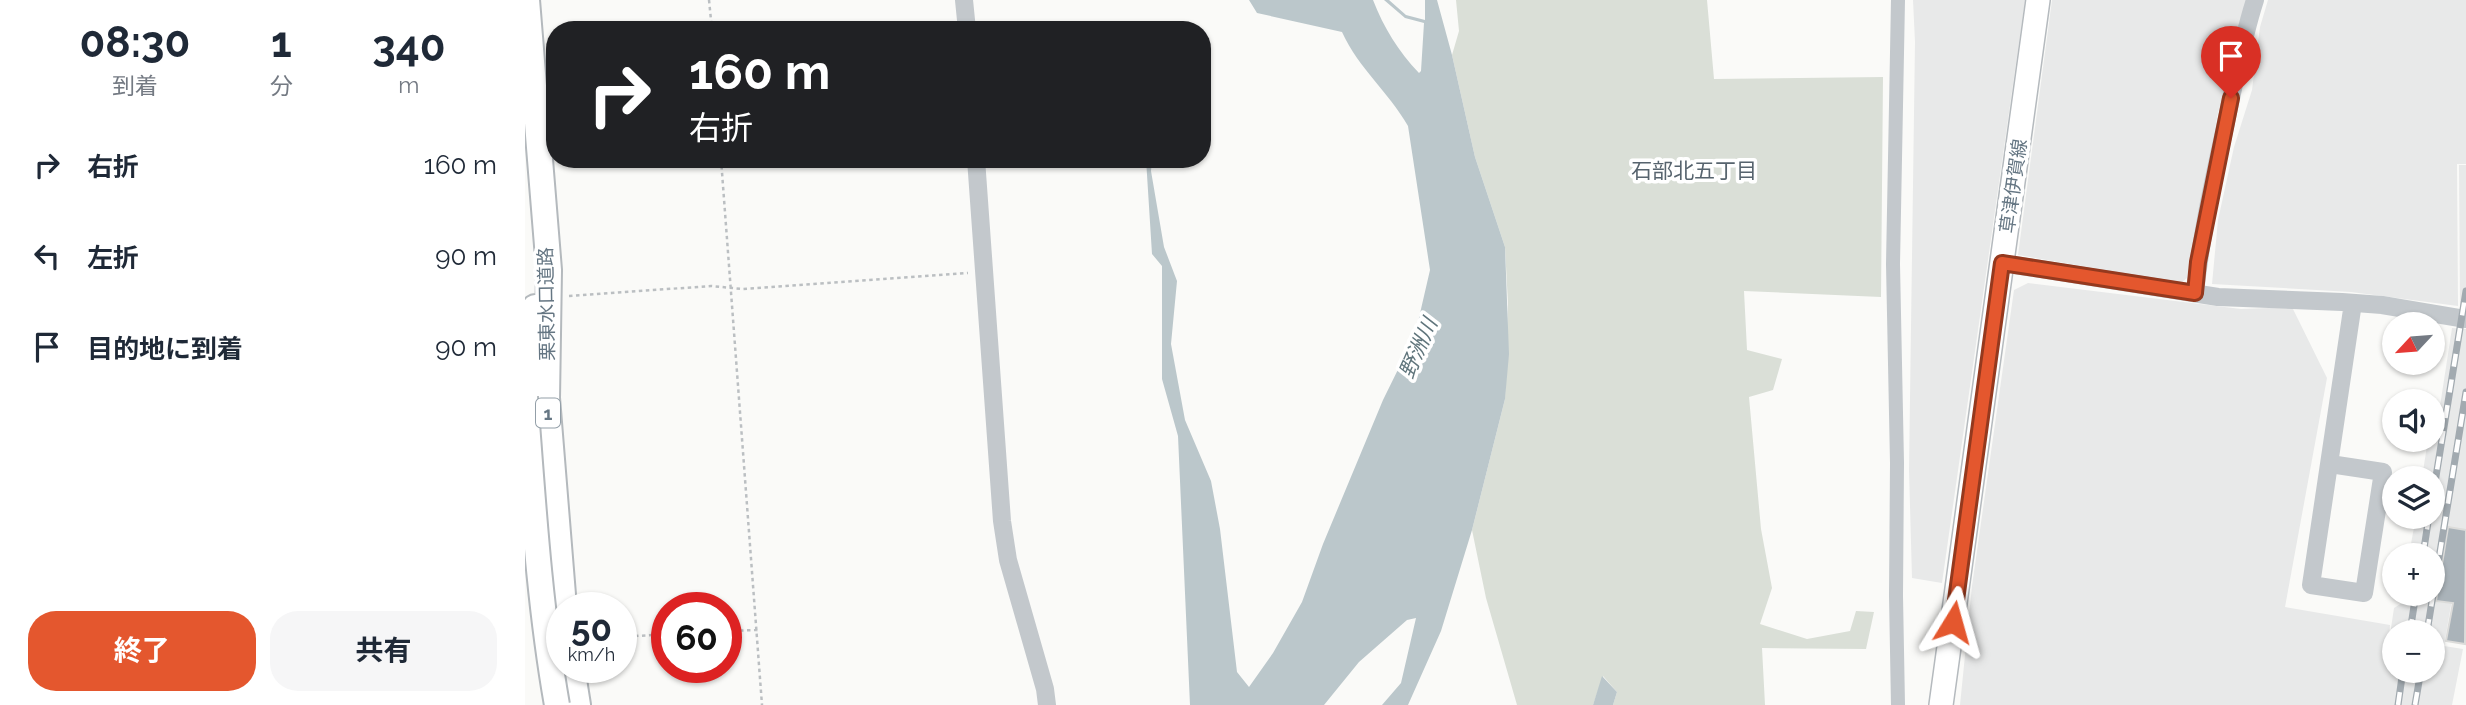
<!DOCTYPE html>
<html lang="ja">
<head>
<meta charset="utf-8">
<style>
  body { margin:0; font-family:Raleway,"Noto Sans JP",sans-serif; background:#f6f6f7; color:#1f2937; height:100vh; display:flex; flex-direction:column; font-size:26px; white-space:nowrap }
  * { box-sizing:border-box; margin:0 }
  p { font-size:23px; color:#747a83 }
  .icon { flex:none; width:38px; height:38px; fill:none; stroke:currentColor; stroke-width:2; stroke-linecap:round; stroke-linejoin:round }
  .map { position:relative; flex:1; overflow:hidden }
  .drawer { display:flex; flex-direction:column; background:#fff; width:525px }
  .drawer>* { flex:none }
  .guide { position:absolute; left:21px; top:21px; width:665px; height:147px; border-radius:28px; box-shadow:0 2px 5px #0004; background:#202124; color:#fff; overflow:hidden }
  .needle { width:46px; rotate:244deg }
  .fabs { position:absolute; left:1857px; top:312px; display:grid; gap:14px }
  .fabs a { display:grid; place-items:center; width:63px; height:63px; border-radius:50%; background:#fff; box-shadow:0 2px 5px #0004; font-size:35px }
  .speed { position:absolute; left:21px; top:592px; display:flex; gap:14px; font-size:35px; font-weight:700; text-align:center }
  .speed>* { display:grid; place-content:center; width:91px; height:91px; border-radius:50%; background:#fff; box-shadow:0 2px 5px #0004; line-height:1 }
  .speed small { font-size:18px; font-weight:400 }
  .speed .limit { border:10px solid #d22; background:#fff; color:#111 }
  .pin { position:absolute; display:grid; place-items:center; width:60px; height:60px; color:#fff; margin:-72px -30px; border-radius:50% 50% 50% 0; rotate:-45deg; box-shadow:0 0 7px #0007 }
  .pin .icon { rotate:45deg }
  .me { position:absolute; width:77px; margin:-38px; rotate:8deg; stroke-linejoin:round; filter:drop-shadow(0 0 5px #0008) }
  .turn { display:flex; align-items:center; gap:24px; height:147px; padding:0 28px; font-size:32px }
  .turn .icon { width:91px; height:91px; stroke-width:2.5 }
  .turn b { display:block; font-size:49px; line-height:60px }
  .eta { display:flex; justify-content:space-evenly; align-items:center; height:119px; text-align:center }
  .eta b { font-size:42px; font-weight:700; line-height:49px }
  .cta { display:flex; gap:14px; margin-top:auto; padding:14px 28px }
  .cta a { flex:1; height:80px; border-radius:28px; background:#e4572e; color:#fff; font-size:28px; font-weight:700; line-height:80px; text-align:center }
  .cta a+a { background:#f6f6f7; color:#1f2937 }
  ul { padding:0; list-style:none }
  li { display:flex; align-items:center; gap:21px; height:91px; padding:0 28px }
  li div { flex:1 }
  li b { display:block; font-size:26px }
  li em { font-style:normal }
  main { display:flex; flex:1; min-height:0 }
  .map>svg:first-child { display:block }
  .built { fill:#e8e9e9; fill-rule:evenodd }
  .green { fill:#dadfd7 }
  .water { fill:#bbc7cb }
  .building { fill:#aab3b9; stroke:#dcdcda; stroke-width:2 }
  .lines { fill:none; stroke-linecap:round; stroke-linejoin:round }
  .primary-casing { stroke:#b5babe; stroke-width:26 }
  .trunk-casing { stroke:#b4b9bd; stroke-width:28 }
  .path { stroke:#bbbfc2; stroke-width:2.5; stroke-dasharray:3.5 3.5; stroke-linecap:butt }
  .minor { stroke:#c3c8cc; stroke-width:14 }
  .tertiary { stroke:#c3c8cc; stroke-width:18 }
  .primary { stroke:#fff; stroke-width:23 }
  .trunk { stroke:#fff; stroke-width:24 }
  .rail-casing { stroke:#a2aab0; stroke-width:7 }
  .rail { stroke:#fff; stroke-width:4.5; stroke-dasharray:13; stroke-linecap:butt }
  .trunk-bridge-casing { stroke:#b4b9bd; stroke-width:28; stroke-linecap:butt }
  .trunk-bridge { stroke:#fff; stroke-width:24 }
  .route-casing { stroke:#94391e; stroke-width:18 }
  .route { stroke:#e4572e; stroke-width:12 }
  .labels { text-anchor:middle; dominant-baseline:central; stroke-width:7; stroke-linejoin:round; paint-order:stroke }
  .shield { fill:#fff; stroke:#939fa8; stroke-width:2 }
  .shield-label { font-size:18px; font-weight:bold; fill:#657683 }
  .street-label { font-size:19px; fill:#657683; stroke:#fff }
  .neighbourhood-label { font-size:21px; fill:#57646e; stroke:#fff }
  .water-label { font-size:21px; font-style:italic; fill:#60757c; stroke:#fff }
</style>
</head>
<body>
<main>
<section class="drawer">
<div class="eta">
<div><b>08:30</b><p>到着</p></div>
<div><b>1</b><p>分</p></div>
<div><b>340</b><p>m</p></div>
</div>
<ul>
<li><svg class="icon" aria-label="right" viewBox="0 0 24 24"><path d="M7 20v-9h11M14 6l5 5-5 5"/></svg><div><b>右折</b></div><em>160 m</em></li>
<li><svg class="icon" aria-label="left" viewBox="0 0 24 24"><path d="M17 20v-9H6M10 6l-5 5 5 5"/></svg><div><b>左折</b></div><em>90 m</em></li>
<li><svg class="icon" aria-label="arrive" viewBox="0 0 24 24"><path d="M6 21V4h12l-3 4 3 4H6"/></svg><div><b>目的地に到着</b></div><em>90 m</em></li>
</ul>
<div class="cta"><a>終了</a><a>共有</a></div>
</section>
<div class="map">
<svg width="1941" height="705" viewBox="0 0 1941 705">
  <rect width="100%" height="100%" fill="#fafaf8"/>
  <!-- built -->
  <path class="built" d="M1388,0h112l-83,583 -30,-5 -3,-108 6,-428z
    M1527,0h200l-34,113 -31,165 -6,5 -163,-28z
    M1743,0h198v164h-9l1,142 -107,-14 -139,-8 6,-64 16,-73 18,-57 8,-63z
    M1934,165h7v143l-6,-1z
    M1503,283l213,26 51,-2 35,71 -42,229 105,18 -2,23 6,-40 8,-5 1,-10h30v-38h-24l7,-39h17v-38h-11l6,-39h5v-14l5,-6 14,-91 14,1v247l-1,7 -10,-1 -11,64 19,3 -11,56h-492l12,-119 42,-296zM1869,632h39v38h-39z"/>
  <!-- green -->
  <path class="green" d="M931,0h251l7,79 169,-2 -2,220 -137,-6 3,59 35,9 -9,31 -24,7 12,132 11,59 -12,36 47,15 43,-8 6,-20 18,1 -8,37 -104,-1 3,57h-152l4,-13 -14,-16 -10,29h-76l-31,-107 -14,-68 33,-131 3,-95 -3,-57 -30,-90 -23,-102 7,-24z"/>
  <!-- water -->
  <path class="water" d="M724,0h124c11,28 25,51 46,73l2,-2 3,-48 -19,-5 -21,-18h5l17,15 19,5v-20h12l15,55 23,102 30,90 4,107 -4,45 -33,131 -31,101 -33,74h-26l19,-22 15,-65 -9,2 -48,42 -35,43h-134l-12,-269 -16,-57v-113l-10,-12 -6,-95h6l-1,12 13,76 13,34 -6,63 14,76 26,61 9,48 17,143 12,15 24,-34 29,-51 21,-58 60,-144 32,-65 15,-65 -22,-144c-20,-35 -49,-57 -66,-94l-85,-19z
    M1077,676l15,16 -4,13h-20z"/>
  <!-- building -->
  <path class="building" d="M1923,527l18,3 -1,114 -19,-3 7,-38 -17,-2z"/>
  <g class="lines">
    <!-- primary casing -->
    <g class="primary-casing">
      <path id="primary" d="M1416,705l97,-705"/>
    </g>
    <!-- trunk casing -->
    <g class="trunk-casing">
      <path id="trunk" d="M2,0l22,270 -2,128 17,209
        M0,391l10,-84
        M47,667l6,38"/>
    </g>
    <!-- path -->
    <path class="path" d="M184,0l3,30
      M196,159l41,546
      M44,296l142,-10 32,3 225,-16
      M201,631l32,-1
      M96,637l46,-3"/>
    <!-- minor -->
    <path class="minor" d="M1373,0l-5,264 4,199 -1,133 2,109"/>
    <!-- tertiary -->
    <path class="tertiary" d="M439,0l3,30
      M451,159l26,362 6,39 37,129 2,16
      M1477,263l216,34 124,5 40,3 84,14
      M1670,293c6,-58 19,-115 31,-171 9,-41 16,-82 29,-122
      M1805,464l53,8 -19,121 -53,-8 42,-282"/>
    <!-- primary -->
    <use href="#primary" class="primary"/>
    <!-- trunk -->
    <use href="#trunk" class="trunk"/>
    <!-- rail casing -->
    <g class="rail-casing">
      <path id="rail" d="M1908,495l33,-204
        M1898,555l6,-39
        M1885,632l6,-39
        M1902,632l39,-240
        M1873,705l5,-35
        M1890,705l6,-35"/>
    </g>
    <!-- rail -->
    <use href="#rail" class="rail"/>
    <!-- trunk-bridge casing -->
    <g class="trunk-bridge-casing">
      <path id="trunk-bridge" d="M0,397c8,103 14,206 32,308"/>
    </g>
    <!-- trunk-bridge -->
    <use href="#trunk-bridge" class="trunk-bridge"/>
  </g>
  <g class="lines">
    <!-- route casing -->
    <g class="route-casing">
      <path id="route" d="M1428,622l49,-359 193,30 3,-31 33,-164"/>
    </g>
    <!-- route -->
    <use href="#route" class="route"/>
  </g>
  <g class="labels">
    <!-- shield labels -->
    <rect class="shield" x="11" y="398.5" width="24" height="29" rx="5"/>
    <g class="shield-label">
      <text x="23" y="413">1</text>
    </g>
    <!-- street labels -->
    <g class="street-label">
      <text transform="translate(1488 186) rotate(-82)">草津伊賀線</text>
      <text transform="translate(21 304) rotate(-91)">栗東水口道路</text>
    </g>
    <!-- neighbourhood labels -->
    <g class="neighbourhood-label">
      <text x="1169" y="170">石部北五丁目</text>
    </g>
    <!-- water labels -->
    <g class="water-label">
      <text transform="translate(893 348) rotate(-66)">野洲川</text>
    </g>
  </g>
</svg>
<div class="fabs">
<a><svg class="needle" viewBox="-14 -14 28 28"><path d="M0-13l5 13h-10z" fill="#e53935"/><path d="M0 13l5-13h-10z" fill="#747a83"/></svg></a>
<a><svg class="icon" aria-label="sound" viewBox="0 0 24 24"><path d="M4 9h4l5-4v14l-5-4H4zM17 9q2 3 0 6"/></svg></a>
<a><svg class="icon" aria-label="layers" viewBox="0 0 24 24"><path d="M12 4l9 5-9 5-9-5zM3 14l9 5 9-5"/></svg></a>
<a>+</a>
<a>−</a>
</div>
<div class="speed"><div>50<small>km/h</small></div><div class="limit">60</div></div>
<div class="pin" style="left:1706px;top:98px;background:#d93025"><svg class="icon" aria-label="arrive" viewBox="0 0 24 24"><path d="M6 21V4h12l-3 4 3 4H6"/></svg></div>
<svg class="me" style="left:1428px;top:622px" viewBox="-20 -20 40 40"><path d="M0-17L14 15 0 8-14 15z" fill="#e4572e" stroke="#fff" stroke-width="4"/></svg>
<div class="guide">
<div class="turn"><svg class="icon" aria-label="right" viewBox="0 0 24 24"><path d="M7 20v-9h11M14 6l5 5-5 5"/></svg><div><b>160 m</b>右折</div></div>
</div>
</div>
</main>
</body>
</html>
